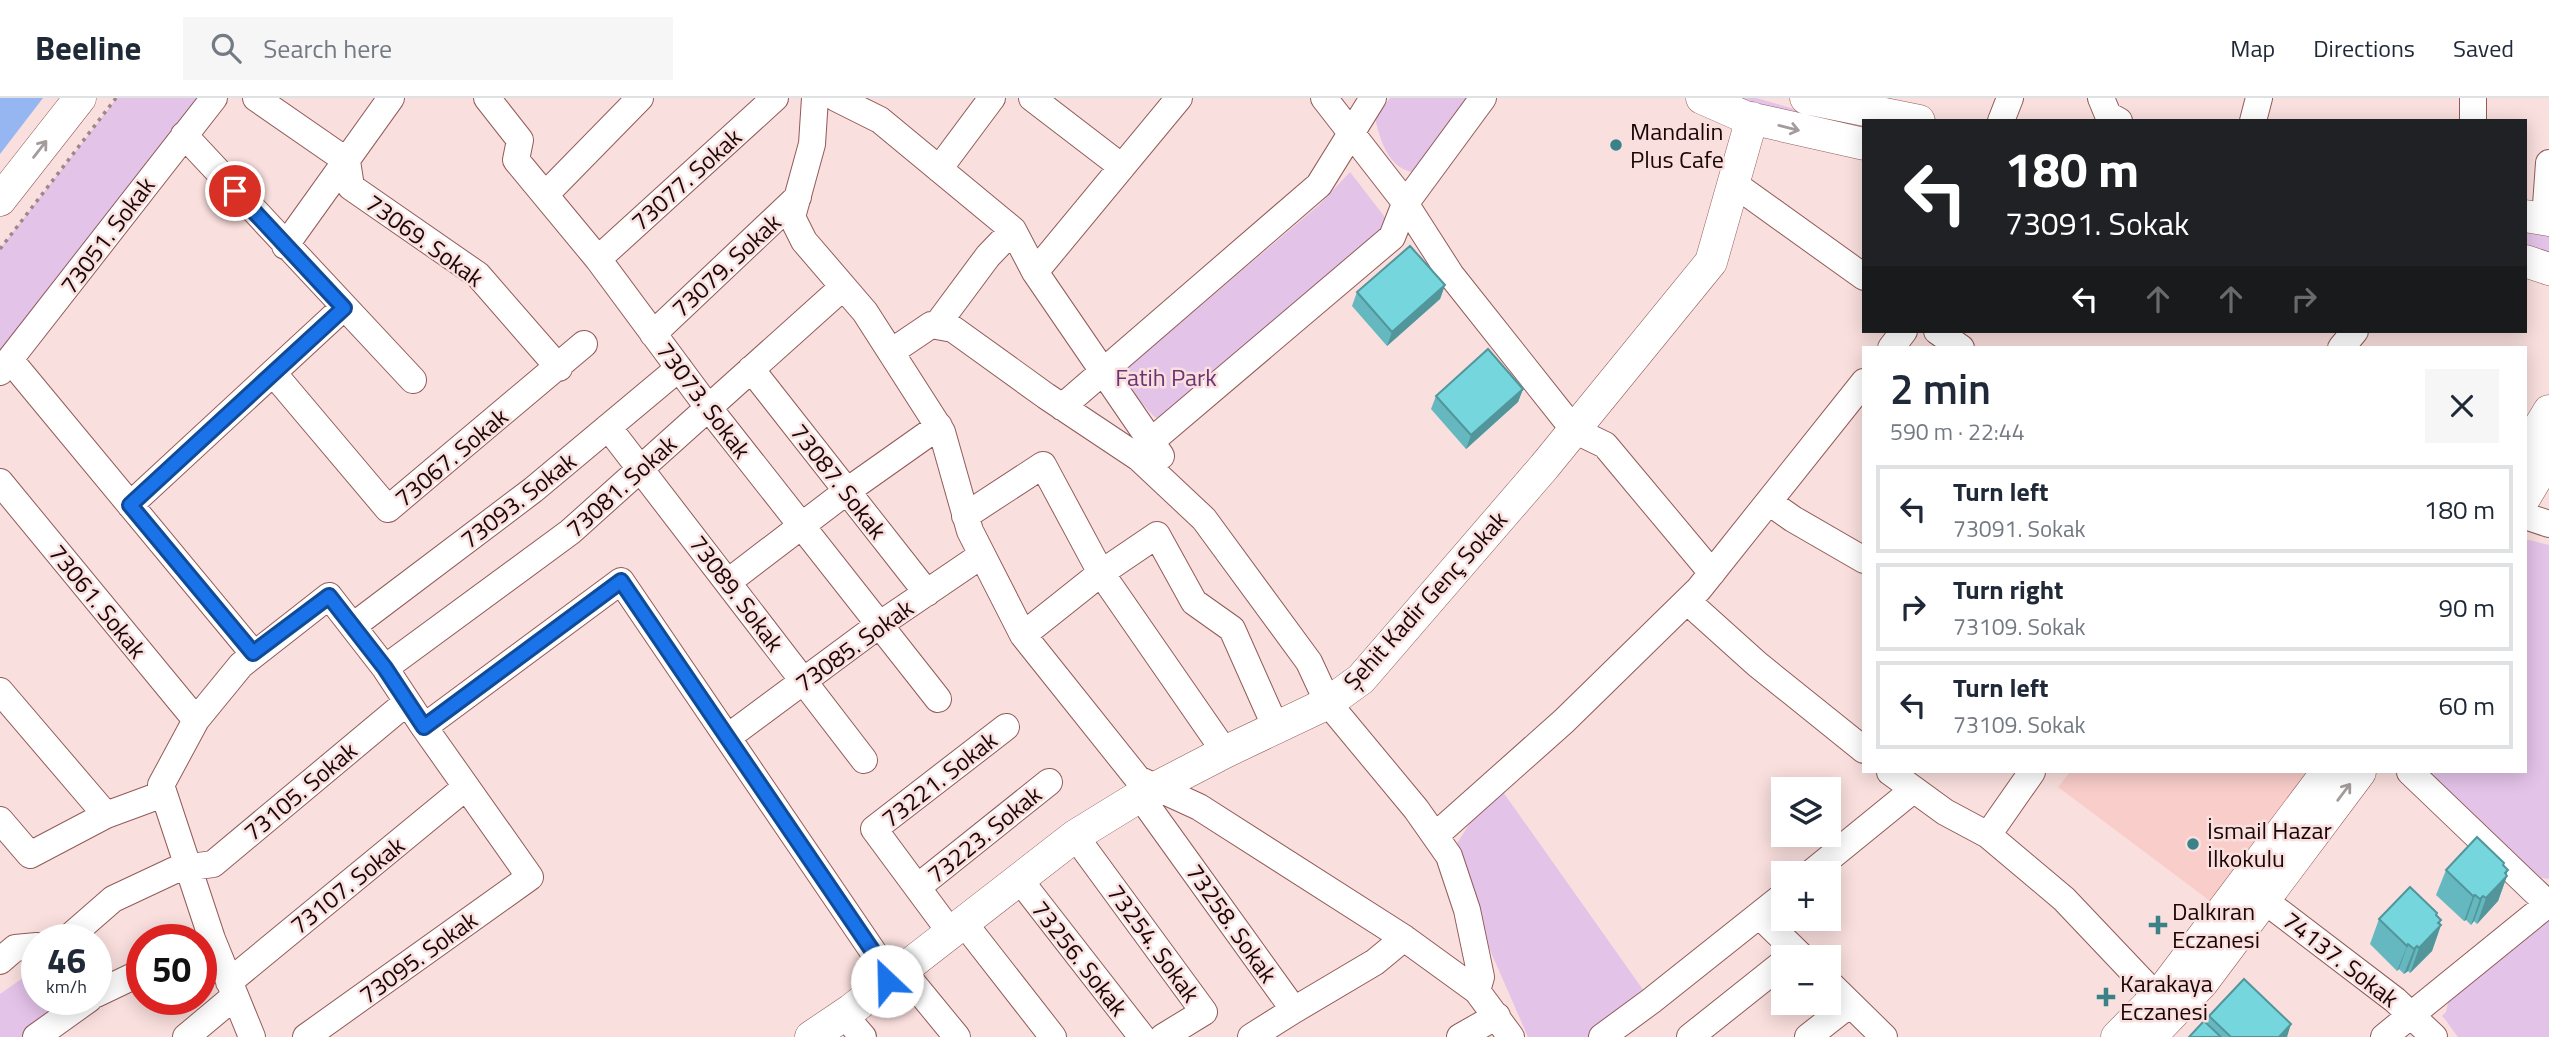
<!DOCTYPE html>
<html lang="en">
<head>
<meta charset="utf-8">
<style>
  body { margin:0; font-family:"Titillium Web",sans-serif; background:#f6f6f7; color:#1f2937; height:100vh; display:flex; flex-direction:column; font-size:26px; white-space:nowrap }
  * { box-sizing:border-box; margin:0 }
  p { font-size:23px; color:#747a83 }
  .icon { flex:none; width:38px; height:38px; fill:none; stroke:currentColor; stroke-width:2; stroke-linecap:round; stroke-linejoin:round }
  .map { position:relative; flex:1; overflow:hidden }
  .sheet { position:absolute; left:1862px; top:248px; width:665px; height:427px; display:flex; flex-direction:column; background:#fff; border-radius:0px; box-shadow:0 4px 18px #0003 }
  .sheet>* { flex:none }
  .hud { position:absolute; left:1862px; top:21px; width:665px; height:214px; border-radius:0px; box-shadow:0 4px 18px #0003; background:#202124; color:#fff; overflow:hidden }
  .tools { position:absolute; left:1771px; top:679px; display:grid; gap:14px }
  .tools a { display:grid; place-items:center; width:70px; height:70px; border-radius:0px; background:#fff; box-shadow:0 4px 18px #0003; font-size:35px }
  .speed { position:absolute; left:21px; top:826px; display:flex; gap:14px; font-size:35px; font-weight:700; text-align:center }
  .speed>* { display:grid; place-content:center; width:91px; height:91px; border-radius:50%; background:#fff; box-shadow:0 4px 18px #0003; line-height:1 }
  .speed small { font-size:18px; font-weight:400 }
  .speed .limit { border:10px solid #d22; background:#fff; color:#111 }
  .pin { position:absolute; display:grid; place-items:center; width:60px; height:60px; color:#fff; margin:-30px; border:4px solid #fff; border-radius:50%; box-shadow:0 2px 7px #0007 }
  .me { position:absolute; width:77px; margin:-38px; rotate:336deg; stroke-linejoin:round; filter:drop-shadow(0 0 5px #0008) }
  .turn { display:flex; align-items:center; gap:24px; height:147px; padding:0 28px; font-size:32px }
  .turn .icon { width:91px; height:91px; stroke-width:2.5 }
  .turn b { display:block; font-size:49px; line-height:60px }
  .lanes { display:flex; align-items:center; height:66px; padding:0 28px; background:#0003; justify-content:center; gap:35px; direction:ltr }
  .lanes .off { opacity:.35 }
  .round { display:grid; place-items:center; flex:none; width:74px; height:74px; border-radius:0px; background:#f6f6f7 }
  .overview { display:flex; align-items:center; justify-content:space-between; height:119px; padding:0 28px }
  h1 { font-size:42px; font-weight:600; line-height:52px }
  ul { padding:0; list-style:none }
  li { display:flex; align-items:center; gap:21px; height:88px; margin:0 14px 10px; padding:0 14px; border:4px solid #e0e1e3; border-radius:0px }
  li div { flex:1 }
  li b { display:block; font-size:26px }
  li em { font-style:normal }
  header { display:flex; align-items:center; gap:42px; box-sizing:border-box; height:98px; padding:0 35px; background:#fff; border-bottom:2px solid #e0e1e3 }
  header strong { font-size:33px }
  nav { display:flex; gap:38px; margin-inline-start:auto; font-size:24px }
  .search { width:490px; height:63px; background:#f6f6f7; display:flex; align-items:center; gap:18px; box-sizing:border-box; padding:0 24px; border-radius:0px; color:#747a83; font-size:26px }
  .map>svg:first-child { display:block }
  .built { fill:#f9cdca }
  .green { fill:#e4c3e9 }
  .water { fill:#96b6f2 }
  .lines { fill:none; stroke-linecap:round; stroke-linejoin:round }
  .minor-casing { stroke:#925b59; stroke-width:28 }
  .major-casing { stroke:#925b59; stroke-width:33 }
  .path { stroke:#9f8786; stroke-width:3.5; stroke-dasharray:3.5 5; stroke-linecap:butt }
  .minor { stroke:#fff; stroke-width:26 }
  .major { stroke:#fff; stroke-width:32 }
  .wall { fill:#65b8bf }
  .shaded-wall { fill:#52969b }
  .building { fill:#75d6de; stroke:#52969b; stroke-width:2 }
  .oneway { stroke:#a49c9c }
  .route-casing { stroke:#114b97; stroke-width:18 }
  .route { stroke:#1a73e8; stroke-width:12 }
  .poi-dot { fill:#3a8288; stroke:#f9dfdd; stroke-width:2.5 }
  .labels { text-anchor:middle; dominant-baseline:central; stroke-width:5; stroke-linejoin:round; paint-order:stroke }
  .poi-label { font-size:24px; fill:#1b0707; stroke:#f9dfdd; text-anchor:start }
  .street-label { font-size:24px; fill:#1b0707; stroke:#f9dfdd }
  .park-label { font-size:24px; fill:#6d3475; stroke:#f9dfdd }
</style>
</head>
<body>
<header>
<strong>Beeline</strong>
<div class="search"><svg class="icon" aria-label="search" viewBox="0 0 24 24"><circle cx="10" cy="10" r="6"/><path d="M15 15l6 6"/></svg>Search here</div>
<nav><a>Map</a><a>Directions</a><a>Saved</a></nav>
</header>
<div class="map">
<svg width="2549" height="939" viewBox="0 0 2549 939">
  <rect width="100%" height="100%" fill="#f9dfdd"/>
  <!-- built -->
  <path class="built" d="M2070,674h236l-96,129 -152,-114z"/>
  <!-- green -->
  <path class="green" d="M117,0h104l-221,272v-121z
    M1390,0h78l-51,75c-28,-3 -36,-30 -42,-55z
    M1726,0h30l42,12 66,13v9z
    M1350,74l41,53 -230,197c-17,-13 -30,-31 -36,-52l194,-165z
    M2525,132l24,4v23l-24,-7z
    M2525,441l24,6v334l-13,-2 -109,-105h98z
    M1496,684l155,219 -49,36h-74l-79,-181z
    M2549,819v120h-91c-6,-7 -10,-15 -16,-21l4,-4 2,-9z
    M37,870v31h37l-50,38h-24v-43z"/>
  <!-- water -->
  <path class="water" d="M0,0h43l-43,56z"/>
  <g class="lines">
    <!-- minor casing -->
    <g class="minor-casing">
      <path id="minor" d="M256,0l91,63 4,26 127,88 81,93
        M487,0l33,42 -4,20 82,99 106,143 234,297
        M815,0l-3,46 -20,73 12,24 61,71 77,120 28,99 53,104 115,144 61,28 205,131 73,53 34,46
        M836,0l44,22 133,110
        M1032,0l90,69
        M1324,0l77,99 50,78 123,155 31,15 107,128
        M2101,0l7,17 11,6
        M2001,23l9,-23
        M2253,23l6,-23
        M2473,23v-23
        M184,37l229,245
        M939,71l53,-71
        M1733,85l131,94
        M545,97l95,-97
        M2545,121l4,-56
        M285,148l106,-148
        M598,161l177,-161
        M1035,174l144,-174
        M936,228l52,-70 25,-26 22,42 126,184
        M1937,233l24,17
        M653,236l145,-137
        M1891,250l13,-17
        M2341,250l14,-17
        M891,254l40,-27 22,4 93,67 93,62 65,61 105,143 19,41 88,106 33,47 18,54 14,67 -4,14
        M11,263l242,292
        M751,271l176,224
        M0,274l214,-274
        M274,276l114,135 196,-165
        M1062,309l257,-222 54,-87
        M608,329l256,333
        M1135,357l257,-218 13,-33 78,-106
        M0,384l196,238
        M1769,404l24,17 71,41
        M130,407l213,-197
        M965,418l78,-51 58,108 124,179
        M2525,418l24,8
        M728,484l119,-91 92,-65
        M1687,503l70,63 107,86
        M353,528l180,-136 146,-122
        M1023,537l78,-62 56,-38 37,67 38,27 44,99
        M385,570l185,-136 273,-245
        M0,593l106,124
        M424,629l197,-146 270,397
        M728,639l151,-112 103,-70
        M1890,674l55,40 43,23 76,64 93,98
        M2410,674l138,132
        M1140,698l154,214 -43,27
        M0,722l30,35 76,-40 57,-21
        M1436,737l128,-114 135,-132 165,-207
        M1988,737l44,-63
        M1075,738l129,176 -41,25
        M1811,775l102,-83
        M1019,781l123,158
        M919,788l130,-104
        M2248,790l147,112 39,37
        M1759,817l43,42
        M964,825l89,114
        M951,835l-77,-104 132,-102
        M66,842l47,-41 64,-30 36,-5 194,-162
        M0,863l15,-13 22,-2
        M902,872l55,67
        M229,884l237,-195
        M1829,885l55,54
        M96,896l46,-22
        M1294,912l81,-48 29,-24
        M844,917l19,22
        M36,939l53,-38
        M186,939l49,-41
        M252,939l-40,-98 -51,-154 35,-65 45,-55 88,-69 56,72 39,59 106,150 -224,160
        M1460,939l37,-21
        M1602,939l49,-36 132,-105
        M1690,939l93,-74
        M1808,939l42,-33
        M2384,939l165,-134"/>
    </g>
    <!-- major casing -->
    <g class="major-casing">
      <path id="major" d="M1702,0l43,19 119,27
        M1806,0l113,23
        M0,102l80,-102
        M2525,118l24,4
        M2525,163l24,8
        M2525,353l24,-40
        M2525,399l24,-40
        M811,939l40,-27 224,-174 65,-40 85,-44 103,-49 33,-24 183,-212 167,-205 41,-144
        M2117,939l46,-47 164,-218
        M2150,939l52,-54 158,-211"/>
    </g>
    <!-- path -->
    <path class="path" d="M0,151l116,-151"/>
    <!-- minor -->
    <use href="#minor" class="minor"/>
    <!-- major -->
    <use href="#major" class="major"/>
  </g>
  <!-- wall -->
  <path class="wall" d="M1445,187l-5,14 -53,47 -35,-40 5,-14z
    M1523,291l-5,13 -52,47 -35,-40 5,-13z
    M2503,768l5,4 -2,5 1,1 -9,25 -21,23 -3,-3 -3,4 -5,-5 -2,1 -28,-26 10,-25z
    M2437,815v2l4,10 -9,26 -22,22 -2,-2 -4,3 -5,-5 -2,2 -27,-27 9,-25z
    M2209,918l78,21h-98l18,-14z"/>
  <!-- shaded-wall -->
  <path class="shaded-wall" d="M1445,187l-5,14 -53,47 5,-14z
    M1523,291l-5,13 -52,47 5,-14z
    M2508,772l-3,8 2,-2 -9,25 -21,23 9,-26z
    M2475,797l-9,25 -2,1 9,-25z
    M2483,798l-9,25 -3,4 9,-26z
    M2441,822l-3,8 3,-3 -9,26 -22,22 9,-25z
    M2408,846l-9,25 -2,2 10,-25z
    M2417,848l-9,25 -4,3 10,-25z
    M2291,926l-4,13h-8z"/>
  <!-- building -->
  <path class="building" d="M1410,148l35,39 -53,47 -35,-40z
    M1488,251l35,40 -52,46 -35,-39z
    M2477,739l27,26 -1,2 5,5 -3,3 2,3 -21,22 -3,-2 -3,3 -5,-4 -2,1 -27,-26z
    M2410,789l27,26 -1,2 5,5 -3,3 3,2 -22,23 -2,-2 -3,3 -6,-5 -1,2 -28,-27z
    M2244,881l47,45 -12,13h-48l-22,-21z
    M2204,923l17,16h-32z"/>
  <!-- one-way arrows -->
  <defs><path id="oneway-shaft" d="M-6 0H5M1.5-3L5.5 0L1.5 3" fill="none" stroke-width="1.6" stroke-linecap="round" stroke-linejoin="round" transform="scale(1.75)"/></defs>
  <g class="oneway">
    <use href="#oneway-shaft" transform="translate(1789 30) rotate(14)"/>
    <use href="#oneway-shaft" transform="translate(40 51) rotate(-52)"/>
    <use href="#oneway-shaft" transform="translate(2344 694) rotate(-53)"/>
  </g>
  <g class="lines">
    <!-- route casing -->
    <g class="route-casing">
      <path id="route" d="M235,93l109,117 -214,197 123,148 76,-57 56,72 39,59 197,-146 270,397 -4,3"/>
    </g>
    <!-- route -->
    <use href="#route" class="route"/>
  </g>
  <!-- markers -->
  <g class="poi-dot">
    <circle cx="1616" cy="47" r="7"/>
    <circle cx="2193" cy="746" r="7"/>
    <path d="M2154.5 816.5h7v7h7v7h-7v7h-7v-7h-7v-7h7z"/>
    <path d="M2102.5 888.5h7v7h7v7h-7v7h-7v-7h-7v-7h7z"/>
  </g>
  <g class="labels">
    <!-- poi labels -->
    <g class="poi-label">
      <text x="1630" y="33">Mandalin<tspan x="1630" dy="28">Plus Cafe</tspan></text>
      <text x="2207" y="732">İsmail Hazar<tspan x="2207" dy="28">İlkokulu</tspan></text>
      <text x="2172" y="813">Dalkıran<tspan x="2172" dy="28">Eczanesi</tspan></text>
      <text x="2120" y="885">Karakaya<tspan x="2120" dy="28">Eczanesi</tspan></text>
    </g>
    <!-- street labels -->
    <g class="street-label">
      <text transform="translate(686 81) rotate(-42)">73077. Sokak</text>
      <text transform="translate(107 137) rotate(-53)">73051. Sokak</text>
      <text transform="translate(425 142) rotate(36)">73069. Sokak</text>
      <text transform="translate(726 167) rotate(-43)">73079. Sokak</text>
      <text transform="translate(704 302) rotate(53)">73073. Sokak</text>
      <text transform="translate(451 359) rotate(-40)">73067. Sokak</text>
      <text transform="translate(839 383) rotate(52)">73087. Sokak</text>
      <text transform="translate(621 388) rotate(-42)">73081. Sokak</text>
      <text transform="translate(518 402) rotate(-38)">73093. Sokak</text>
      <text transform="translate(737 495) rotate(53)">73089. Sokak</text>
      <text transform="translate(1425 502) rotate(-48)">Şehit Kadir Genç Sokak</text>
      <text transform="translate(98 503) rotate(51)">73061. Sokak</text>
      <text transform="translate(854 547) rotate(-36)">73085. Sokak</text>
      <text transform="translate(939 681) rotate(-38)">73221. Sokak</text>
      <text transform="translate(300 693) rotate(-40)">73105. Sokak</text>
      <text transform="translate(984 736) rotate(-39)">73223. Sokak</text>
      <text transform="translate(347 787) rotate(-39)">73107. Sokak</text>
      <text transform="translate(1232 825) rotate(55)">73258. Sokak</text>
      <text transform="translate(1154 845) rotate(54)">73254. Sokak</text>
      <text transform="translate(418 859) rotate(-36)">73095. Sokak</text>
      <text transform="translate(1080 860) rotate(52)">73256. Sokak</text>
      <text transform="translate(2341 861) rotate(38)">74137. Sokak</text>
    </g>
    <!-- park labels -->
    <g class="park-label">
      <text x="1166" y="279">Fatih Park</text>
    </g>
  </g>
</svg>
<div class="tools">
<a><svg class="icon" aria-label="layers" viewBox="0 0 24 24"><path d="M12 4l9 5-9 5-9-5zM3 14l9 5 9-5"/></svg></a>
<a>+</a>
<a>−</a>
</div>
<div class="speed"><div>46<small>km/h</small></div><div class="limit">50</div></div>
<div class="pin" style="left:235px;top:93px;background:#d93025"><svg class="icon" aria-label="arrive" viewBox="0 0 24 24"><path d="M6 21V4h12l-3 4 3 4H6"/></svg></div>
<svg class="me" style="left:887px;top:883px" viewBox="-20 -20 40 40"><circle r="19" fill="#fff"/><path d="M0-13L10 11 0 6-10 11z" fill="#1a73e8"/></svg>
<div class="hud">
<div class="turn"><svg class="icon" aria-label="left" viewBox="0 0 24 24"><path d="M17 20v-9H6M10 6l-5 5 5 5"/></svg><div><b>180 m</b>73091. Sokak</div></div>
<div class="lanes"><svg class="icon" aria-label="left" viewBox="0 0 24 24"><path d="M17 20v-9H6M10 6l-5 5 5 5"/></svg><svg class="icon off" aria-label="ahead" viewBox="0 0 24 24"><path d="M12 20V5M6 11l6-6 6 6"/></svg><svg class="icon off" aria-label="ahead" viewBox="0 0 24 24"><path d="M12 20V5M6 11l6-6 6 6"/></svg><svg class="icon off" aria-label="right" viewBox="0 0 24 24"><path d="M7 20v-9h11M14 6l5 5-5 5"/></svg></div>
</div>
<section class="sheet">
<div class="overview"><div><h1>2 min</h1><p>590 m · 22:44</p></div><a class="round"><svg class="icon" aria-label="close" viewBox="0 0 24 24"><path d="M6 6l12 12M18 6L6 18"/></svg></a></div>
<ul>
<li><svg class="icon" aria-label="left" viewBox="0 0 24 24"><path d="M17 20v-9H6M10 6l-5 5 5 5"/></svg><div><b>Turn left</b><p>73091. Sokak</p></div><em>180 m</em></li>
<li><svg class="icon" aria-label="right" viewBox="0 0 24 24"><path d="M7 20v-9h11M14 6l5 5-5 5"/></svg><div><b>Turn right</b><p>73109. Sokak</p></div><em>90 m</em></li>
<li><svg class="icon" aria-label="left" viewBox="0 0 24 24"><path d="M17 20v-9H6M10 6l-5 5 5 5"/></svg><div><b>Turn left</b><p>73109. Sokak</p></div><em>60 m</em></li>
</ul>
</section>
</div>
</body>
</html>
